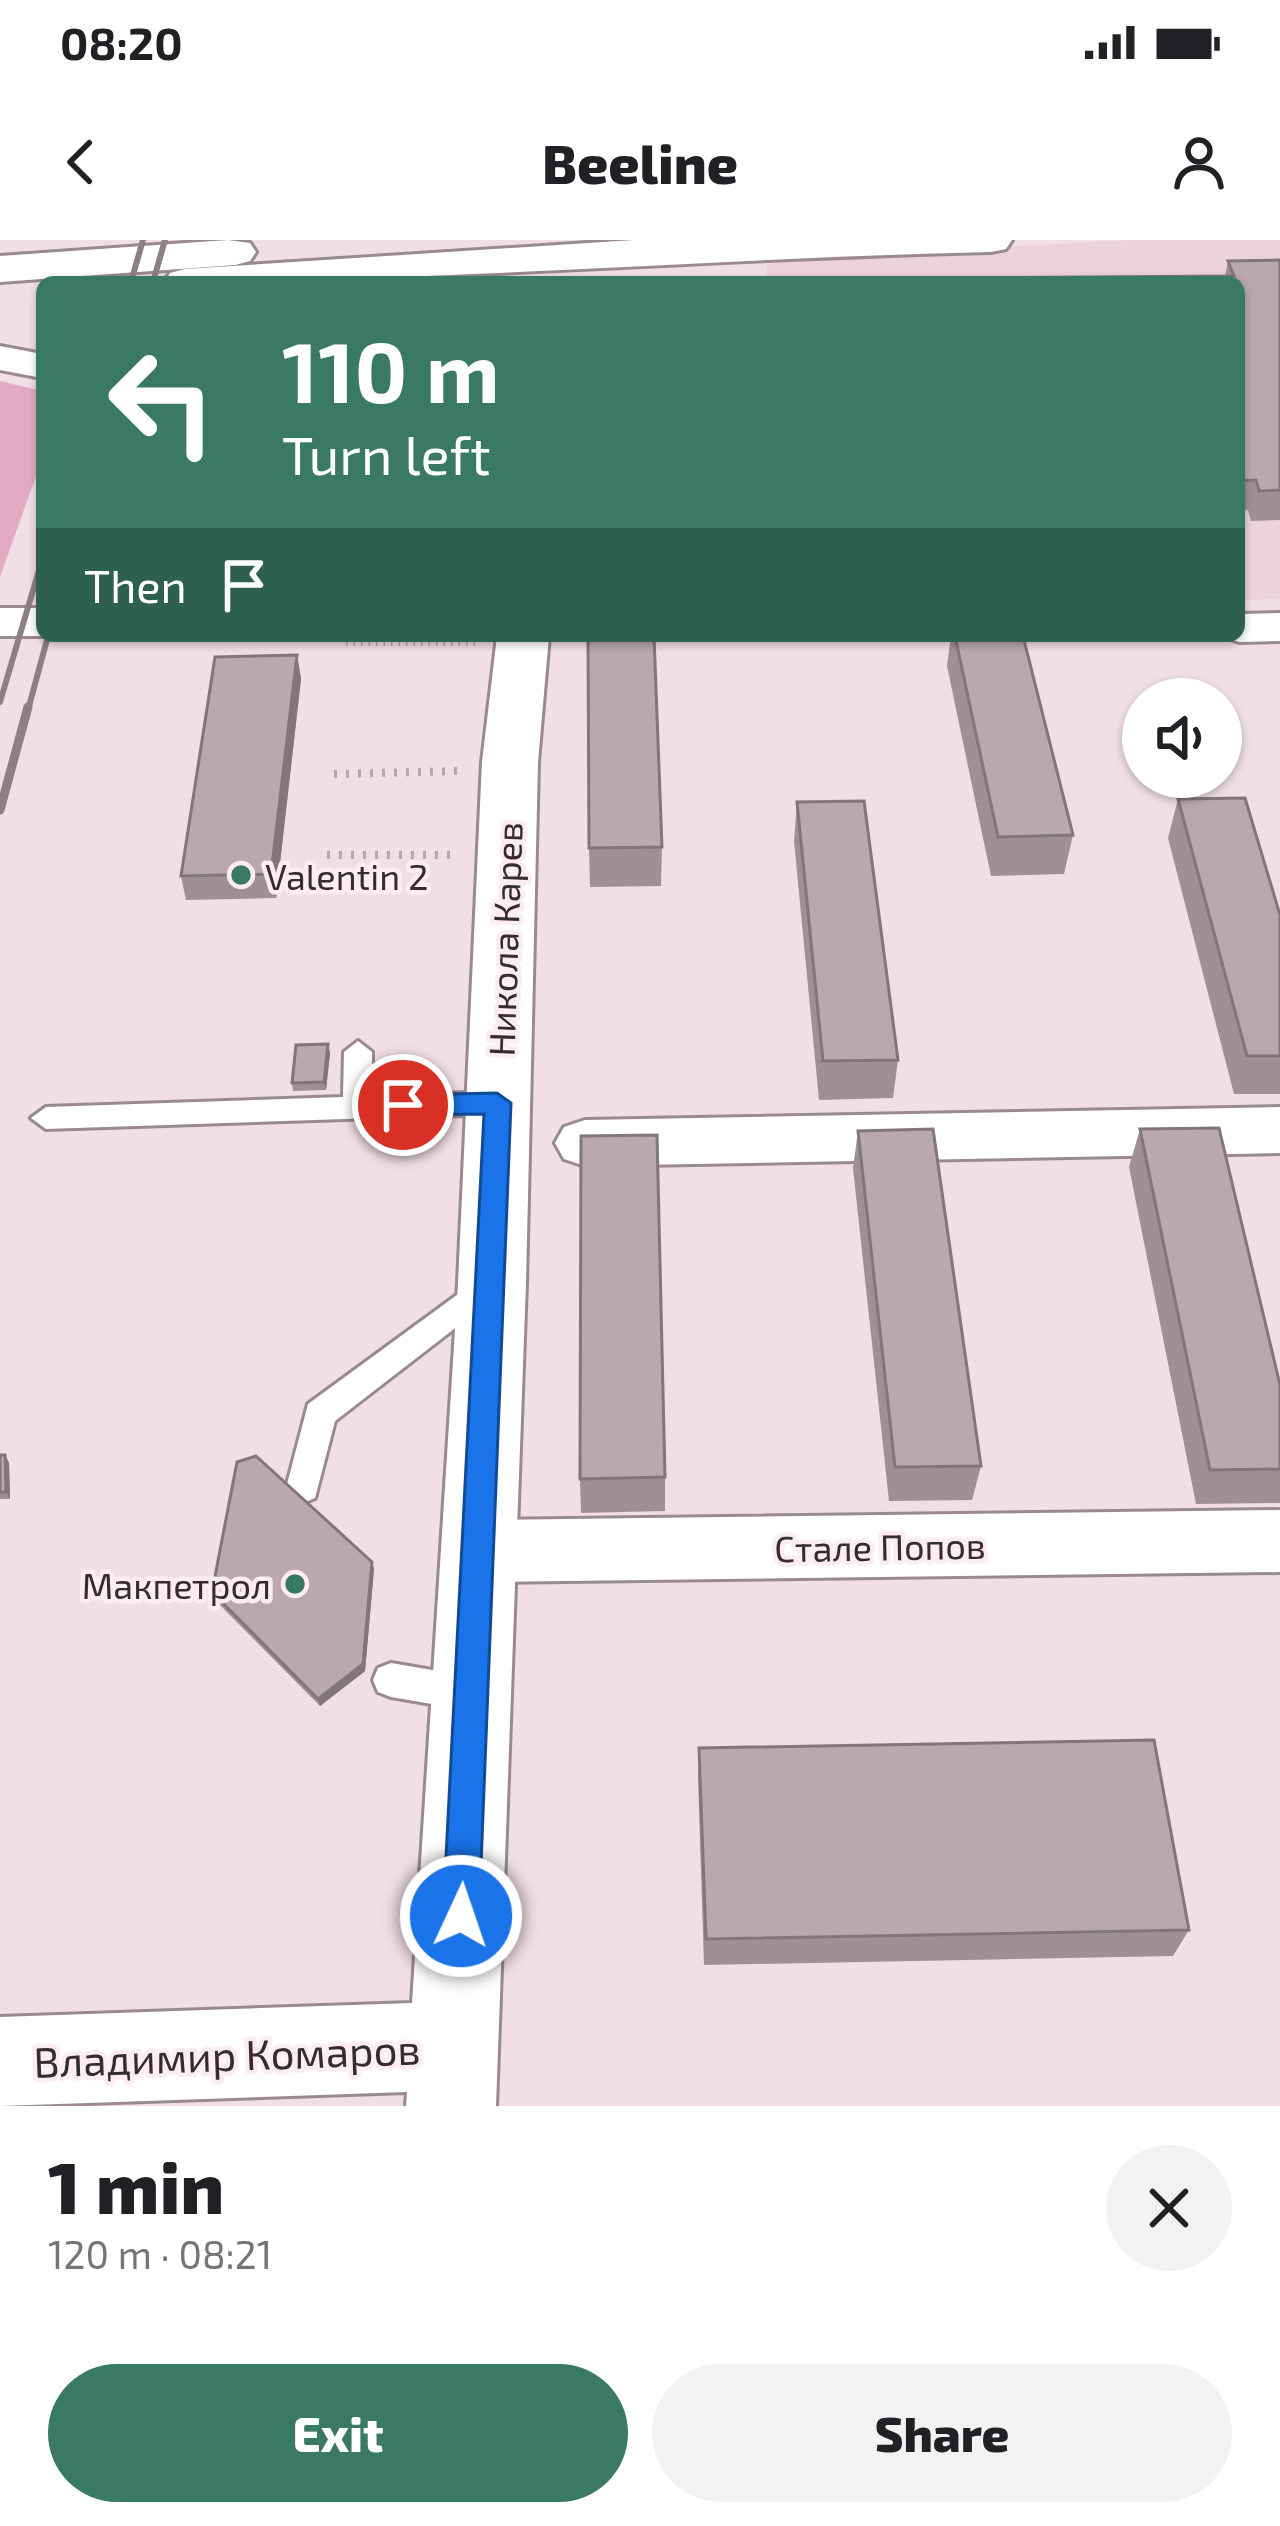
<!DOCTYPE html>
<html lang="en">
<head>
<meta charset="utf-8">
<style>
  body { margin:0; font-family:"Exo 2",sans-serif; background:#f2f2f2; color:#202124; height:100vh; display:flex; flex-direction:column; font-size:45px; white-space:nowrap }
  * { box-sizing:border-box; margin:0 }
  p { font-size:39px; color:#757577 }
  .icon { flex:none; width:66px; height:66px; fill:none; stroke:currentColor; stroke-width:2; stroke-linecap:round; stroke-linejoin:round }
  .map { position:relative; height:1866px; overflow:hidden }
  .details { display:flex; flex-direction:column; background:#fff; flex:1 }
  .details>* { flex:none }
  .banner { position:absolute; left:36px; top:36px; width:1209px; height:366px; border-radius:18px; box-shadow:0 3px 9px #0004; background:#397966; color:#fff; overflow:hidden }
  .buttons { position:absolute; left:1122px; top:438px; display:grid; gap:24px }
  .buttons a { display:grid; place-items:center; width:120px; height:120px; border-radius:50%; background:#fff; box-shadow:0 3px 9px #0004; font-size:60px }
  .pin { position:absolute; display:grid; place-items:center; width:102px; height:102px; color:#fff; margin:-51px; border:6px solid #fff; border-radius:50%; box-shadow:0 3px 12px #0007 }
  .me { position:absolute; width:132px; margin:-66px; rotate:3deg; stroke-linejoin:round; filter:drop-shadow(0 0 9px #0008) }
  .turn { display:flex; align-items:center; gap:42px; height:252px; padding:0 48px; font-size:54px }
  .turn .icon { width:156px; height:156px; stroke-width:2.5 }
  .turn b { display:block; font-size:84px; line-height:102px }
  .then { display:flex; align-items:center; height:114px; padding:0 48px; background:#0003; gap:24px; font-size:45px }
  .round { display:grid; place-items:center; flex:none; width:126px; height:126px; border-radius:63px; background:#f2f2f2 }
  .overview { display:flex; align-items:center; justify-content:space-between; height:204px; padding:0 48px }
  h1 { font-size:72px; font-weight:800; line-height:90px }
  .cta { display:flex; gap:24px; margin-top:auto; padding:24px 48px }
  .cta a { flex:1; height:138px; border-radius:72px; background:#397966; color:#fff; font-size:48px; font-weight:800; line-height:138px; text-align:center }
  .cta a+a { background:#f2f2f2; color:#202124 }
  .status { display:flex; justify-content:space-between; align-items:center; height:84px; padding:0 60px; background:#fff; direction:ltr }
  .status svg { height:33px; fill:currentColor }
  header { display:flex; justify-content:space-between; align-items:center; height:156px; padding:0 48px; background:#fff; font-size:54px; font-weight:800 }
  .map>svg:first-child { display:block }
  .built { fill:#ecd2dc }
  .green { fill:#e3abc2 }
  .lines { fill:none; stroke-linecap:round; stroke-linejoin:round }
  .lane-casing { stroke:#9a8a90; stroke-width:6 }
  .street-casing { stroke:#9a8a90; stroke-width:6 }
  .secondary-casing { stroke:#9a8a90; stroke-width:6 }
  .path-far1 { stroke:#b5a7ac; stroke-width:6; stroke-dasharray:1.5 6; stroke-linecap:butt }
  .path { stroke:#b5a7ac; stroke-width:8; stroke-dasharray:3 9; stroke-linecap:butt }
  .lane { fill:#fff; fill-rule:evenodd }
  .street { fill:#fff; fill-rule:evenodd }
  .secondary { fill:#fff; fill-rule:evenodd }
  .rail-far1 { stroke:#8c8085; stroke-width:6 }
  .rail { stroke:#8c8085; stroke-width:9 }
  .wall { fill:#9f9096 }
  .shaded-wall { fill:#82767a }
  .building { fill:#b9a8af; stroke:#82767a; stroke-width:3 }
  .route { fill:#1a73e8; stroke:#114b97; stroke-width:3 }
  .poi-dot { fill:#397966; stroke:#feecf3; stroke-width:4.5 }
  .labels { text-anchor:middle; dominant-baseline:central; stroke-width:9; stroke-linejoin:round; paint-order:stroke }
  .poi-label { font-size:36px; fill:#342d30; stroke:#feecf3; text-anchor:start }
  .street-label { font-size:36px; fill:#342d30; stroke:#feecf3 }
  .near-street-label { font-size:42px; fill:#342d30; stroke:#feecf3 }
</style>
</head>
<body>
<div class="status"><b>08:20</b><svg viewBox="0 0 49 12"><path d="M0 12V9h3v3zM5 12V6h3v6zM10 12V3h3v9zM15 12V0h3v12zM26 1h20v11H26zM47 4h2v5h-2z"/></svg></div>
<header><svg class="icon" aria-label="back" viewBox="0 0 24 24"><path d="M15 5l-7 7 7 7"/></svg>Beeline<svg class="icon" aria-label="person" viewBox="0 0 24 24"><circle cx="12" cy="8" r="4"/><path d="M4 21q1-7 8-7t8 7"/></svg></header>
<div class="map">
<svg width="1280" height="1866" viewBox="0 0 1280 1866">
  <rect width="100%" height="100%" fill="#f1dfe6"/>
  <!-- built -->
  <path class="built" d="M1130,0h150v359l-41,1v-318h-472l-1,-22z"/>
  <!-- green -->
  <path class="green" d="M0,141l42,10v68l-42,118z"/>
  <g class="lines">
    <!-- lane casing -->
    <g class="lane-casing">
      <path id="lane" d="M358,801l14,11v44l125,-4 15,11 -15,11 -451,15 -15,-11 15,-11 297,-10 1,-45z
        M487,1033l11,4 5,9 -5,9 -163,126 -20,77 -12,5 -12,-5 -5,-10 22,-84z
        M391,1423l82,14 13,5 5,12 -5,12 -13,5 -82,-14 -13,-5 -5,-12 5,-12z"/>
    </g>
    <!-- street casing -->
    <g class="street-casing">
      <path id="street" d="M0,106l42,8v24l-42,-8z
        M0,368h42l1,28h-43z
        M1280,373v28l-41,1 -18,-6h18v-22z
        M1280,867v46l-695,13 -21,-7 -9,-16 9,-16 21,-7z
        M1280,1270v62l-800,10 -24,-9 -11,-22 11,-22 24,-9z"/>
    </g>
    <!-- secondary casing -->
    <g class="secondary-casing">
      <path id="secondary" d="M228,0l22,3 6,9 -6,9 -15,4 -235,17v-26z
        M634,0h378l-6,9 -15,3c-276,6 -551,30 -827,30l6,-9 15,-4z
        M497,396h52l-11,126 -12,521 -30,823h-90l1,-14 -407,14v-89l412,-14 46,-720 24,-521z"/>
    </g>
    <!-- path-far1 -->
    <path class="path-far1" d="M346,403h129"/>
    <!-- path -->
    <path class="path" d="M334,534l124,-3
      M327,615h131"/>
    <!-- lane -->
    <use href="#lane" class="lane"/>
    <!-- street -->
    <use href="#street" class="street"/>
    <!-- secondary -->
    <use href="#secondary" class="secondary"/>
    <!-- rail-far1 -->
    <path class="rail-far1" d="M131,42l12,-42
      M153,42l12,-42
      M0,462l42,-142
      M28,470l20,-74"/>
    <!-- rail -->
    <path class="rail" d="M0,570l28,-103"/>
  </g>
  <!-- wall -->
  <path class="wall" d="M1280,20v260l-29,1 -3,-11 -9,1v-229h-287v-4l273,-2 3,-15z
    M951,396h72l50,199 -9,39 -73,2 -44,-210z
    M297,415l4,24 -25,219 -90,2 -5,-24z
    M1178,559l102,116v179h-46l-66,-256z
    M797,562l101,258 -5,38 -74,2 -25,-259z
    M662,607l-1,39 -71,1 -1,-39z
    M328,804l2,9 -4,37 -33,1 -1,-8z
    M1140,889l140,256v118l-84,1 -67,-337z
    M858,891l123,335 -9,34 -83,1 -36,-333z
    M0,1215h5l4,8 1,36h-10z
    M665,1237v34l-84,2 -1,-34z
    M372,1322l2,7 -9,102 -45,35 -106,-107 -2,-7z
    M699,1508l490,182 -16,26 -469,9 -6,-187z"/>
  <!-- shaded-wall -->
  <path class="shaded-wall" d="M297,415l4,24 -25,219 -5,-24z
    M328,804l2,9 -4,37 -2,-8z
    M5,1215l4,8 1,36 -4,-7z
    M372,1322l2,7 -9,102 -45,35 -2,-7z"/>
  <!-- building -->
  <path class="building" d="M1280,20v230l-21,1 -3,-11 -17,1v-199h-286l-1,-4 282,-2 -6,-15z
    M588,396h66l8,211 -73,1z
    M955,396h68l50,199 -75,2z
    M297,415l-26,219 -90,2 34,-219z
    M1245,558l35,117v141h-33l-69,-257z
    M864,561l34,259 -75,1 -26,-259z
    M328,804l-4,38 -32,1 4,-38z
    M1219,888l61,257v84l-70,1 -70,-341z
    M933,889l48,337 -86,1 -37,-336z
    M657,895l8,342 -85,2 1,-343z
    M0,1215h5l1,37h-6z
    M256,1216l116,106 -9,102 -45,35 -106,-107 25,-130z
    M1154,1500l35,190 -483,9 -7,-191z"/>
  <!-- route -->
  <path class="route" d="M497,853l14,10 -32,813 -6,13 -12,5 -13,-5 -5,-13 41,-802 -81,1 -13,-10 13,-10z"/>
  <!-- markers -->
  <g class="poi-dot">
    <circle cx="241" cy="635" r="12"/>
    <circle cx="295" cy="1344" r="12"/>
  </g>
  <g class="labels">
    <!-- poi labels -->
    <g class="poi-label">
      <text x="265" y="635">Valentin 2</text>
      <text x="271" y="1344" text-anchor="end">Макпетрол</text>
    </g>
    <!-- street labels -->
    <g class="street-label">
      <text transform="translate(504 699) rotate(-88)">Никола Карев</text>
      <text transform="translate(880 1306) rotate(-1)">Стале Попов</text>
    </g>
    <!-- near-street labels -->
    <g class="near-street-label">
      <text transform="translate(227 1814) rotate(-2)">Владимир Комаров</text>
    </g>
  </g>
</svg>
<div class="buttons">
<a><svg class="icon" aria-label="sound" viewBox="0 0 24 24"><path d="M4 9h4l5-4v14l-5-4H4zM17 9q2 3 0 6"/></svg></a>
</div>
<div class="pin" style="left:403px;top:865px;background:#d93025"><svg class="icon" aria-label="arrive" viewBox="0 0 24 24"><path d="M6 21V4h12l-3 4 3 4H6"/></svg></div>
<svg class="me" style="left:461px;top:1676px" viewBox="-20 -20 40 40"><circle r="17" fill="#1a73e8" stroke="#fff" stroke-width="3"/><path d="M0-11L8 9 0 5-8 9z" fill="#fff"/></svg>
<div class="banner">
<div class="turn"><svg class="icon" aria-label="left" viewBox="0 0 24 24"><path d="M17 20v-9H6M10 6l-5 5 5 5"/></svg><div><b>110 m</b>Turn left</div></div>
<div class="then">Then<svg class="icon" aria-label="arrive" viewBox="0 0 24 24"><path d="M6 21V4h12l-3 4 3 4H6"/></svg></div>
</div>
</div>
<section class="details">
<div class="overview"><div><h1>1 min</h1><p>120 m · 08:21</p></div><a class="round"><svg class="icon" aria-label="close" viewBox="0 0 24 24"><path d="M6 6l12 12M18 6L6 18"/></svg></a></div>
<div class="cta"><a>Exit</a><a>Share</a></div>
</section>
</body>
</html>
